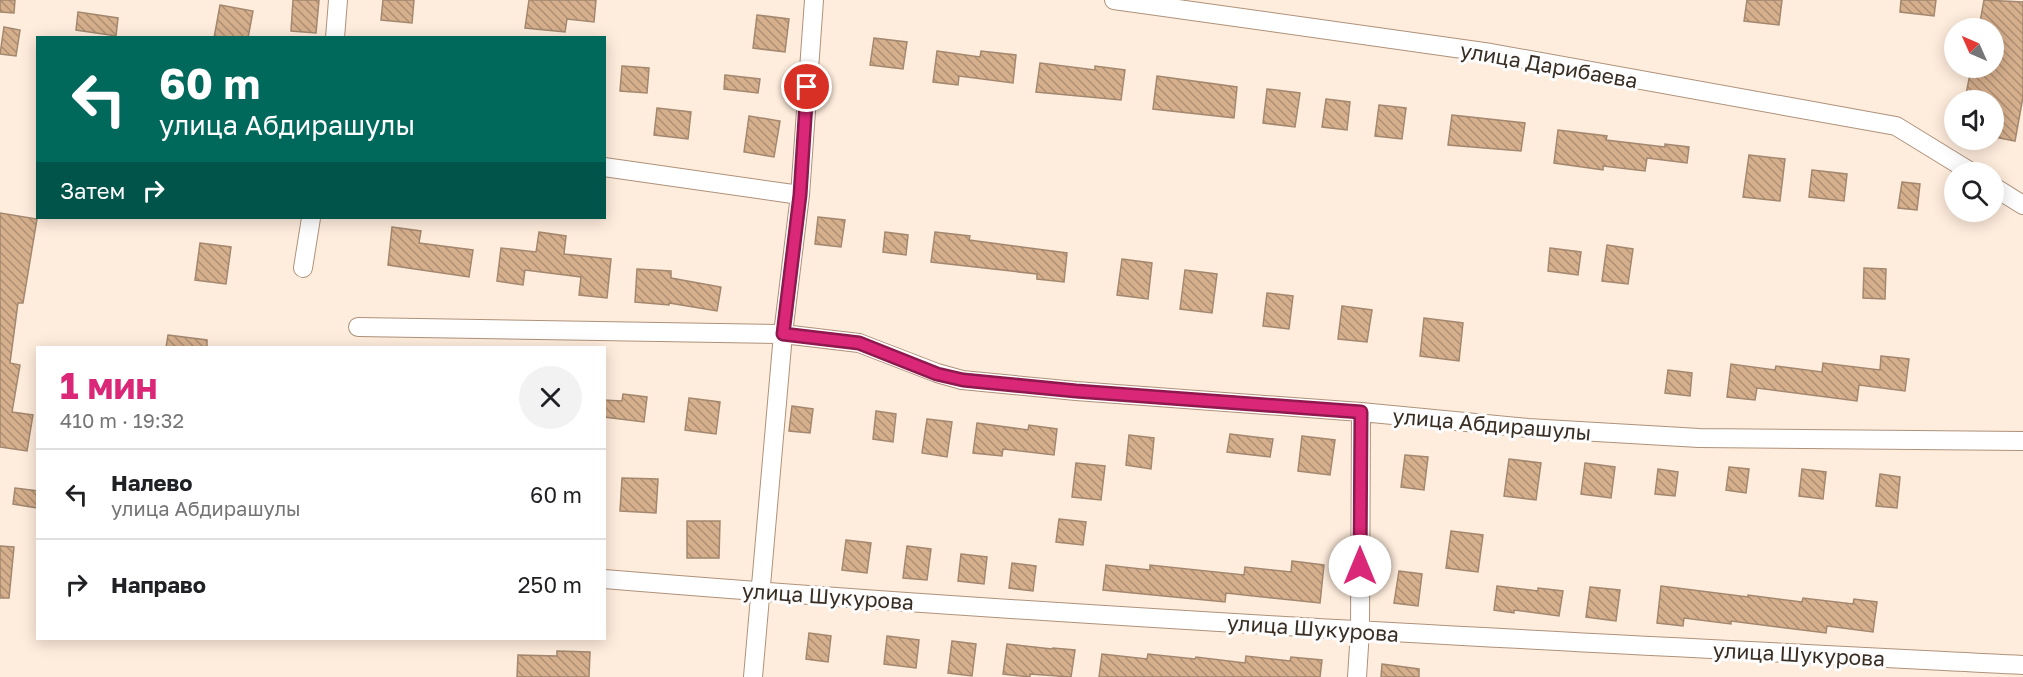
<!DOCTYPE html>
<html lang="ru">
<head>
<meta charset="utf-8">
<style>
  body { margin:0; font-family:"Golos Text",sans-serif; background:#f2f2f2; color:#202124; height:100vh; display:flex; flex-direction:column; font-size:22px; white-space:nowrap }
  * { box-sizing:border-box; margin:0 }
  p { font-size:20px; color:#757577 }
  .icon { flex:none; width:33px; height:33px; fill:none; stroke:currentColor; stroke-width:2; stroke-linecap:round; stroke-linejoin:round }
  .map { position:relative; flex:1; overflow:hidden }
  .details { position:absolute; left:36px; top:346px; width:570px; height:294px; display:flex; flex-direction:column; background:#fff; border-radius:0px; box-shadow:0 3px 15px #0003 }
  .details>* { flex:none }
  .banner { position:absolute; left:36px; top:36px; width:570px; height:183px; border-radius:0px; box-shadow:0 3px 15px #0003; background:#00695c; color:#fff; overflow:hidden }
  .needle { width:39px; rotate:315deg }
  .tools { position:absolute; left:1944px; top:18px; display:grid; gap:12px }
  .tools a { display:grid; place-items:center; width:60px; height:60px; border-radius:50%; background:#fff; box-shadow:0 3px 15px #0003; font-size:30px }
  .pin { position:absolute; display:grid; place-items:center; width:51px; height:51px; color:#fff; margin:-26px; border:3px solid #fff; border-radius:50%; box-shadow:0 2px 6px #0007 }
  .me { position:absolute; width:66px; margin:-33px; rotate:0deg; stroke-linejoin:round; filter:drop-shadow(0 0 4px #0008) }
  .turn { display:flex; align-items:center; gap:21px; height:126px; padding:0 24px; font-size:27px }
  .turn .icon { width:78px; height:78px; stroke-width:2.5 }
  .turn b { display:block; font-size:42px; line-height:51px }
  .then { display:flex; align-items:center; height:57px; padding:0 24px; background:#0003; gap:12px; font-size:22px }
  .round { display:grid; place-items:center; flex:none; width:63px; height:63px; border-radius:32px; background:#f2f2f2 }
  .head { display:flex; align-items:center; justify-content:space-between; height:102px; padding:0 24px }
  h1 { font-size:36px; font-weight:700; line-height:45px; color:#db2777 }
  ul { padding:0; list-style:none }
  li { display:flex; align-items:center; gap:18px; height:90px; padding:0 24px; border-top:2px solid #e0e0e0 }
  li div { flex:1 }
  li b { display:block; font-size:22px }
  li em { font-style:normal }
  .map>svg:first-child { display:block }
  .building { fill:url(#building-back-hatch); stroke:#a3886f; stroke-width:1.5 }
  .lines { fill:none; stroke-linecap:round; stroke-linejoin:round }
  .minor-casing { stroke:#ae927a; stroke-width:20 }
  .minor { stroke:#fff; stroke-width:18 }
  .route-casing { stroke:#8e194d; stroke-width:15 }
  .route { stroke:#db2777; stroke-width:10 }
  .labels { text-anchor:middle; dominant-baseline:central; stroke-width:6; stroke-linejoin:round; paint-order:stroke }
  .street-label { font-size:21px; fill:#392e24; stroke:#fdfdfd }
</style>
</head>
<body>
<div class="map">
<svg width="2023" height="677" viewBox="0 0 2023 677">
  <defs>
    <pattern id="building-back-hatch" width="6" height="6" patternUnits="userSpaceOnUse" patternTransform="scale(1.5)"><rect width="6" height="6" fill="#d6af8d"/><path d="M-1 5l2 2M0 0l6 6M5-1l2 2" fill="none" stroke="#af8f73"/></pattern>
  </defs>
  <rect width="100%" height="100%" fill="#feecdc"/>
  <!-- building -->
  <path class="building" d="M0,0h15l-1,13 -14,-1z
    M293,0h26l-3,33 -25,-2z
    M383,0h31l-2,23 -31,-3z
    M529,0h67l-2,22 -27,-3 -2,13 -40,-4z
    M1747,0h35l-3,25 -35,-4z
    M1901,0h35l-2,16 -34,-4z
    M1984,0l39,2v95l-8,44 -21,-4v-37h-29l6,-32h23v-40h-15z
    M220,5l33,6 -5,27h-34z
    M78,12l40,6 -2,18 -40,-6z
    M757,15l32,4 -4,33 -32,-4z
    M4,27l16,3 -4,26 -16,-2z
    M874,38l33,4 -4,27 -33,-4z
    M937,51l43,6 1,-6 35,4 -3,28 -54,-7 -1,9 -25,-3z
    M1040,63l55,7v-4l30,4 -4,30 -85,-8z
    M622,66l27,2 -2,25 -27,-2z
    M725,75l35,4 -2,14 -34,-4z
    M1157,76l80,11 -3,31 -81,-9z
    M1267,89l33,4 -5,34 -32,-4z
    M1326,99l24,3 -3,28 -25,-3z
    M1379,105l27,3 -4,31 -27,-3z
    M657,108l34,4 -3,27 -34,-4z
    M1452,115l73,8 -4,28 -73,-6z
    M749,116l31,5 -6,36 -30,-5z
    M1558,130l49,6 -1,4 59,7v-3l24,3 -2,16 -40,-5 -2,13 -42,-5v4l-49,-7z
    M1749,155l36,4 -5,42 -37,-4z
    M1812,170l35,4 -3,27 -35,-4z
    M1902,182l18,2 -3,26 -19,-2z
    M0,213l37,6 -14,84h-5l-8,60 10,2 -8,47 21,3 -6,36 -27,-4z
    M818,217l27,3 -4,27 -26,-3z
    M392,227l29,4 -2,12 54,7 -4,27 -81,-12z
    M539,232l27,4 -2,18 47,5 -4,39 -28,-3 2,-18 -56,-7 -2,15 -26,-4 4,-33 35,4z
    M885,232l23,3 -2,20 -23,-3z
    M935,232l35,4 -1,4 98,13 -3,29 -27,-3v-5l-106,-12z
    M200,243l31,4 -5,37 -31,-4z
    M1607,245l26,4 -5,35 -26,-3z
    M1550,248l31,4 -3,23 -30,-4z
    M1122,259l30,4 -4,36 -31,-4z
    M1864,268l22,1 -1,30 -22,-1z
    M637,269l34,2v7l50,9 -4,24 -48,-8v2l-34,-3z
    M1185,270l32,4 -5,39 -32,-4z
    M1267,293l26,3 -4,33 -26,-3z
    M1342,306l30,4 -5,32 -29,-3z
    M1424,318l39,5 -4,38 -39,-5z
    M168,335l39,5v8h-41z
    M1881,356l28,3 -4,32 -46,-6 -2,16 -100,-13 -2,12 -28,-3 4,-33 44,6 1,-4 46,6 1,-9 57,7z
    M1668,370l24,3 -2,23 -25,-3z
    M623,394l24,3 -3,25 -40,-5v-17l18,1z
    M689,398l31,4 -4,32 -31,-4z
    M792,406l21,3 -3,24 -21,-2z
    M876,411l20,3 -3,28 -20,-3z
    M927,419l25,3 -5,35 -25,-4z
    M977,423l51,7 1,-5 28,4 -3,26 -51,-6 -1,7 -29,-3z
    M1230,434l43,5 -3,18 -43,-5z
    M1129,435l25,3 -3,31 -25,-4z
    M1302,436l33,4 -5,35 -32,-4z
    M1405,455l23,2 -4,33 -23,-3z
    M1509,459l32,4 -5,37 -32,-4z
    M1076,463l29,3 -4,34 -29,-3z
    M1585,463l30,4 -4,31 -30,-4z
    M1729,467l20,2 -3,24 -20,-3z
    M1658,469l20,3 -3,24 -20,-2z
    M1802,469l24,3 -3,27 -24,-3z
    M1880,474l20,3 -3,31 -21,-2z
    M622,478l36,1 -2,34 -36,-2z
    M15,488l23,3v17l-25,-4z
    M1059,519l27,3 -3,23 -27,-3z
    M687,521h33l-1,37h-32z
    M1451,531l32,4 -5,37 -32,-4z
    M846,540l25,3 -4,30 -25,-3z
    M0,546l14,1 -5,51h-9z
    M907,546l24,3 -4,31 -24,-2z
    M961,554l26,3 -3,27 -26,-3z
    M1292,561l32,4 -4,38 -94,-10 -1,9 -122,-12 3,-25 44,5v-5l94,10 1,-8 46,5z
    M1012,563l24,3 -3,25 -24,-3z
    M1399,571l23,3 -4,32 -24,-3z
    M1497,586l41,5v-3l25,3 -4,25 -45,-6v3l-20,-3z
    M1661,586l87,11v-2l54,7 1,-4 50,6 1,-5 23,3 -4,30 -46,-6 -1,7 -95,-12v3l-47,-6 -1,8 -26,-3z
    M1590,587l30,3 -4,31 -30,-4z
    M809,633l22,3 -3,26 -22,-3z
    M887,636l32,4 -3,28 -32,-4z
    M952,641l24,3 -4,32 -24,-3z
    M1007,644l45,5 1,-1 22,2 -4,27 -41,-3v3l-27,-3z
    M557,651l33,1 -1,25h-72l1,-22 39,1z
    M1102,654l45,5 1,-5 47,5 1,-2 49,6 1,-7 44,5 1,-4 31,3 -2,17h-221z
    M1382,664l37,5v8h-38z"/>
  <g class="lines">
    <!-- minor casing -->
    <g class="minor-casing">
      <path id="minor" d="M1114,0l377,53 405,73 75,46
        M335,38l3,-38
        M604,167l196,28
        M1994,187l29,18
        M303,268l8,-50
        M358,327l425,7 76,9 78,30 25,7 114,11 285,21 167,16 171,10 324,3
        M604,579c473,39 946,62 1419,86
        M753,677l30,-343 17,-139 14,-195
        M1357,677l3,-46 1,-219"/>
    </g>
    <!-- minor -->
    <use href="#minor" class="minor"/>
  </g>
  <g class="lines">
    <!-- route casing -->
    <g class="route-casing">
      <path id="route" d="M807,87l-7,108 -17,139 76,9 78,31 26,6 113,11 285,21 -1,154"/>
    </g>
    <!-- route -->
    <use href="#route" class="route"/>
  </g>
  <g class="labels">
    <!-- street labels -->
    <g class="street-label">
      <text transform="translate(1549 65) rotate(10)">улица Дарибаева</text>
      <text transform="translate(1492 424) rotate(5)">улица Абдирашулы</text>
      <text transform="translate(828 596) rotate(4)">улица Шукурова</text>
      <text transform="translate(1313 628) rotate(4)">улица Шукурова</text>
      <text transform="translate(1799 654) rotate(3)">улица Шукурова</text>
    </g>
  </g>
</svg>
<div class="tools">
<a><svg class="needle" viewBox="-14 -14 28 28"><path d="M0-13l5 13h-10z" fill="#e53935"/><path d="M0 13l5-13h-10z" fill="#757577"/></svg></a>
<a><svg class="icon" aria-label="sound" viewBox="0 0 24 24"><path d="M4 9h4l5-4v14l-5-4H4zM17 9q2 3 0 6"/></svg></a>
<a><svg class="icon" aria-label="search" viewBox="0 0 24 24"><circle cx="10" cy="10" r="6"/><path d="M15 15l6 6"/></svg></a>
</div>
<div class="pin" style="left:807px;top:87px;background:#d93025"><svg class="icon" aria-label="arrive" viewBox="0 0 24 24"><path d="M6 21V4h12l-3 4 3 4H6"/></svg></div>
<svg class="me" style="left:1360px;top:566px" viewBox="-20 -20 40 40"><circle r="19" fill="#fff"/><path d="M0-13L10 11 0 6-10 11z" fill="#db2777"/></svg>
<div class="banner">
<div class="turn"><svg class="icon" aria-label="left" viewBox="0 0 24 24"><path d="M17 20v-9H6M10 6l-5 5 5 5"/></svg><div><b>60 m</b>улица Абдирашулы</div></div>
<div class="then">Затем<svg class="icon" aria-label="right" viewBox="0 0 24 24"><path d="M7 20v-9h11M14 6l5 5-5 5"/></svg></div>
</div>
<section class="details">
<div class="head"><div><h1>1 мин</h1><p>410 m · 19:32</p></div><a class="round"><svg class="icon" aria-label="close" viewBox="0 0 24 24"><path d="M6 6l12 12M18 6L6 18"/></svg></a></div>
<ul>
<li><svg class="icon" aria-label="left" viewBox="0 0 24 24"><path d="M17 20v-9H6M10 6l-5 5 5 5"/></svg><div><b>Налево</b><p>улица Абдирашулы</p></div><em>60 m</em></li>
<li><svg class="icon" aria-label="right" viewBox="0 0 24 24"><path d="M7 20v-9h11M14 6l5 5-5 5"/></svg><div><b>Направо</b></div><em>250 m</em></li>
</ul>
</section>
</div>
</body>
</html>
